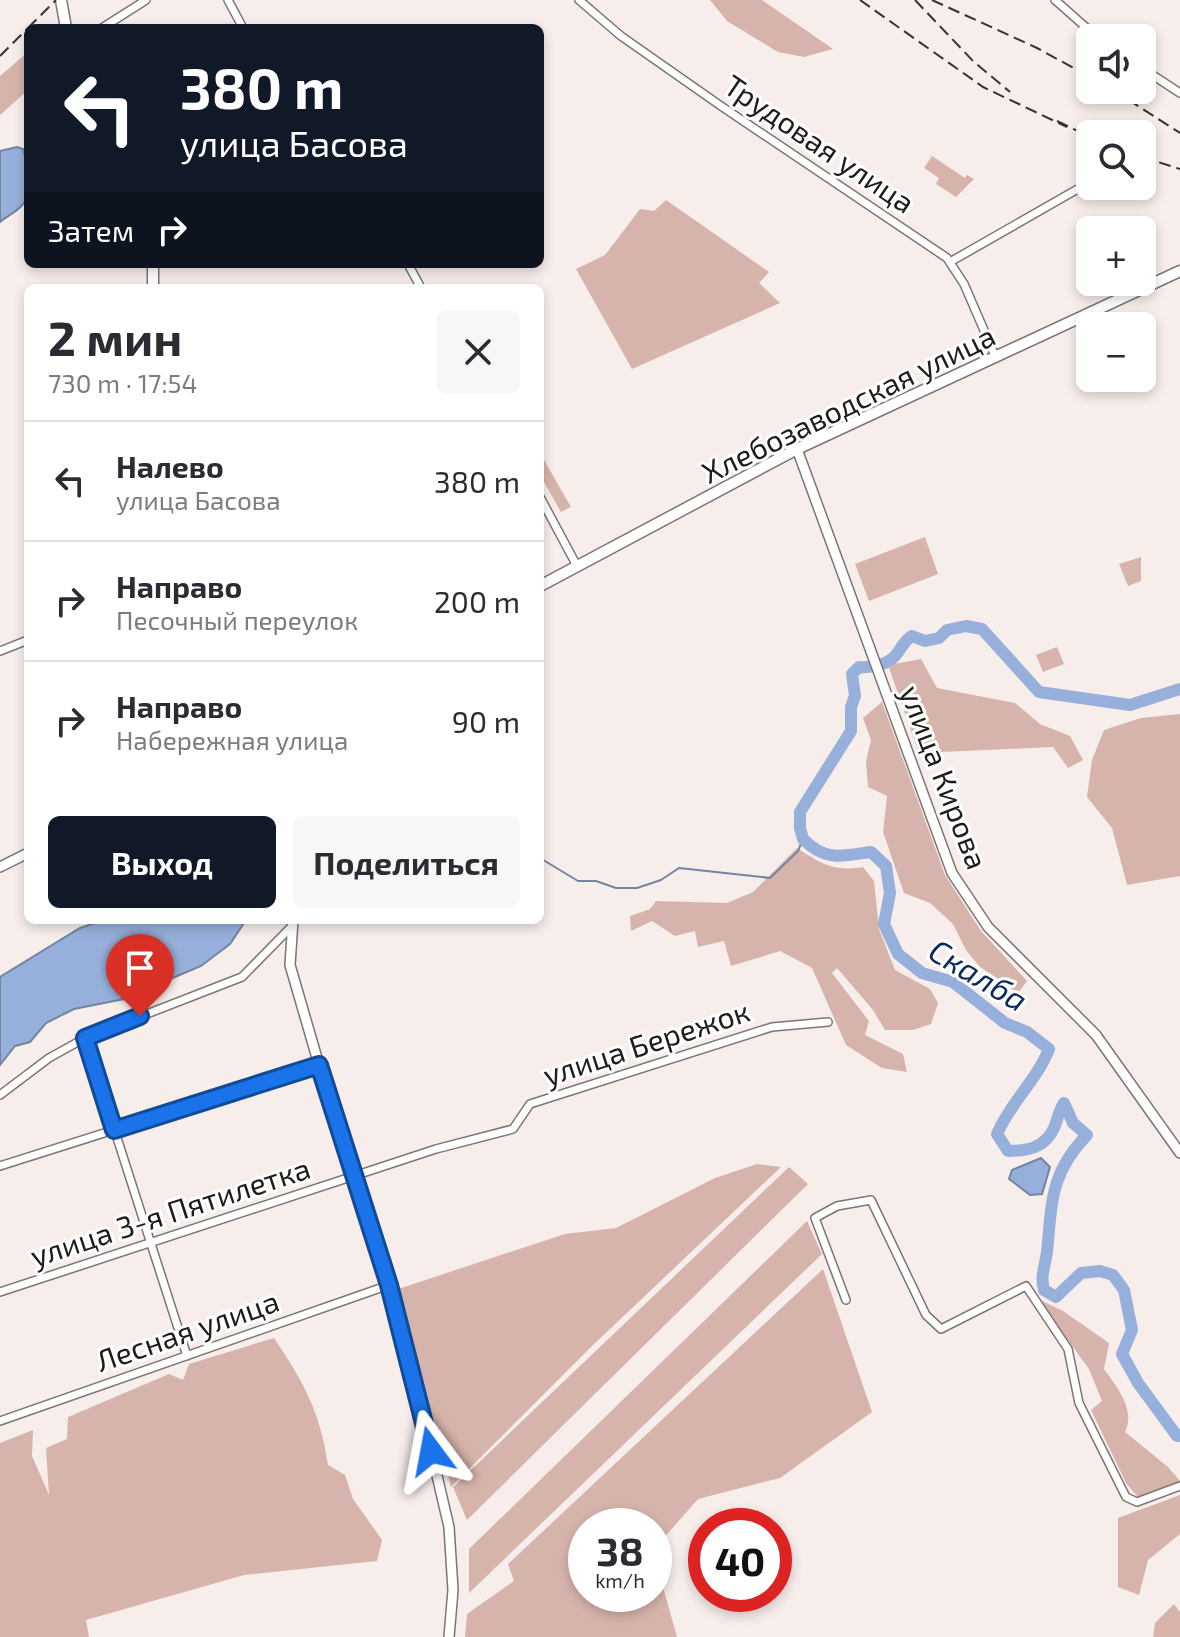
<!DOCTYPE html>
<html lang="ru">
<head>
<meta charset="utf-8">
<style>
  body { margin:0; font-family:"Exo 2",sans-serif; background:#f7f7f7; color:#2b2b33; height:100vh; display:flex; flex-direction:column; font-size:30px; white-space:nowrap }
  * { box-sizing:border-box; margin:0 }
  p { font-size:26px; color:#7c7c81 }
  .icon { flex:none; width:44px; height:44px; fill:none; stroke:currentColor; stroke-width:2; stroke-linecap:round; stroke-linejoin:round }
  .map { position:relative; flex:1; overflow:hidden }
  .panel { position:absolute; left:24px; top:284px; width:520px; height:640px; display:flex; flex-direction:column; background:#fff; border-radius:12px; box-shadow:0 4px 12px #0003 }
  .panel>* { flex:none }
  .top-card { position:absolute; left:24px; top:24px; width:520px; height:244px; border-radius:12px; box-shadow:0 4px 12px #0003; background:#111827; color:#fff; overflow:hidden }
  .tools { position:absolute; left:1076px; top:24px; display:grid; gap:16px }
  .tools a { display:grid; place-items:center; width:80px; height:80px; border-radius:12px; background:#fff; box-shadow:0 4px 12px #0003; font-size:40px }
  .speed { position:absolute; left:568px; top:1508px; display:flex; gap:16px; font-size:40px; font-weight:700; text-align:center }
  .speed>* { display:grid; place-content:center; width:104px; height:104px; border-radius:50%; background:#fff; box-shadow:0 4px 12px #0003; line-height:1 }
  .speed small { font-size:20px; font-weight:400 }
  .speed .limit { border:12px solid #d22; background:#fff; color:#111 }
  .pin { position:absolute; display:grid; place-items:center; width:68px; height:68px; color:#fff; margin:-82px -34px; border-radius:50% 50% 50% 0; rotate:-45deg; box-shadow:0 0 8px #0007 }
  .pin .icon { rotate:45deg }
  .me { position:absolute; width:88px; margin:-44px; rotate:347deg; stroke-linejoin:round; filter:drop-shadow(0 0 6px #0008) }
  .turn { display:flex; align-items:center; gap:28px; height:168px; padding:0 24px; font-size:36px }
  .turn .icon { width:104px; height:104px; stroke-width:2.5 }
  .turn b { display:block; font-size:56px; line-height:68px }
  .then { display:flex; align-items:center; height:76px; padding:0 24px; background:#0003; gap:16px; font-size:30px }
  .round { display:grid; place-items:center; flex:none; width:84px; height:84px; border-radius:12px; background:#f7f7f7 }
  .head { display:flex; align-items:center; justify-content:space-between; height:136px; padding:0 24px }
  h1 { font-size:48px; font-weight:700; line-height:60px }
  .action { display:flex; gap:16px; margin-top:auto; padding:16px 24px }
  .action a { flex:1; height:92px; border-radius:12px; background:#111827; color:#fff; font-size:32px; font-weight:700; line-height:92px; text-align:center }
  .action a+a { background:#f7f7f7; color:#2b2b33 }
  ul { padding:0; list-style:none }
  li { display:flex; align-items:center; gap:24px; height:120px; padding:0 24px; border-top:2px solid #e1e1e2 }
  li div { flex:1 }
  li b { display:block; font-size:30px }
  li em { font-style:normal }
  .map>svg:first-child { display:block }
  .green { fill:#d6b4ab }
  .water { fill:#97b0db; stroke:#7384a1; stroke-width:2 }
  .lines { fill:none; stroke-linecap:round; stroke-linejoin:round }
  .stream { stroke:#7384a1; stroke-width:2 }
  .river { stroke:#97b0db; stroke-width:12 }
  .minor-casing { stroke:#7d7573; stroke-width:10 }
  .tertiary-casing { stroke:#7d7573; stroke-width:12 }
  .secondary-casing { stroke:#7d7573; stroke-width:13 }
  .minor { stroke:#fff; stroke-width:7 }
  .tertiary { stroke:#fff; stroke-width:9 }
  .secondary { stroke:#fff; stroke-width:10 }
  .rail { stroke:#363231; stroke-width:2; stroke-dasharray:12 6; stroke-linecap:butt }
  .route-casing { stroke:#114b97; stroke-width:20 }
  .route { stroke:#1a73e8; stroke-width:14 }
  .labels { text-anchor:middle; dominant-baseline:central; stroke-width:6; stroke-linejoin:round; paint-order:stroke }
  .street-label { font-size:30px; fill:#1f1c1b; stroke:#fff }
  .water-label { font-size:32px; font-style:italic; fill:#0d295d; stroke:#fff }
</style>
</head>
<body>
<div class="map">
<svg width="1180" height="1637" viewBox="0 0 1180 1637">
  <rect width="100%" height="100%" fill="#f7eeeb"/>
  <!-- green -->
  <path class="green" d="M710,0h52l71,49 -29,8 -26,-5 -51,-31z
    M28,52v38l-28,25v-39z
    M932,156l33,22 2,-3 7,4 -18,18 -20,-13 3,-6 -15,-10z
    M666,200l103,72 -10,11 21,20 -148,66 -56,-100 29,-14 35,-46 14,2z
    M540,453l31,54 -10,5 -21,-37z
    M925,537l13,37 -69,27 -14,-37z
    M1141,557v24l-13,5 -9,-22z
    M1057,647l7,17 -21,8 -7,-17z
    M921,659l16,29 78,15 25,21 30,12 13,24 -15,8 -15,-21 -134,6 -31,-88z
    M882,702l63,173 36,56 46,50 -9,12 -39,-27 -13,-16 -13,-26 -23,-21 -26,-10 -21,-61 4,-36 -19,-9 -2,-26 5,-21 -8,-22z
    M1180,714v162l-53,9 -15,-57 -25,-31 5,-37 12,-30 37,-12z
    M797,848c24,16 37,24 66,19l11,14 5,48 16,41 35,19 8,14 -7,21 -18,6h-28l-12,-20 -36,-42 -5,5 37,48 -4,14 38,19 4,18 -25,-4 -36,-23 -34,-77 -32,-17 -49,15 -7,-25 -26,6 -3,-16 -20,5 -23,-15 -21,10 -1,-15 20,-7 6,-8 71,2 26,-11z
    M757,1164l24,3 -189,179 -141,141 -53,-198 167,-55 51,-6 99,-50z
    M789,1167l19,17 -341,336 -14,-33z
    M807,1221l15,33 -353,339v-44z
    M823,1269l49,143 -92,66 -82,21 -44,50v-23h-68v68h68v-39l23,82h-212l2,-23 47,-33 -6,-17z
    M1038,1299l25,12 46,32 -5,26c13,18 32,41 21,63l43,35 12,14 -42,16 -12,-14 -35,-73 11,-9 -13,-32z
    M274,1338c30,45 46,73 54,127l17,10 8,24 29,41 -5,21 -133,14 -158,45 3,17h-89v-194l33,-13 -1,26 17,39 -3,-47 21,-9 1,-22 101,-43 14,6 6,-16z
    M1180,1495v39l-32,26 -9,35 -21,-8v-69z
    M1174,1604l6,8v25h-27l2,-14z"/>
  <!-- water -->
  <path class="water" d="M17,147l6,2c5,15 9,37 2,52 -5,10 -17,14 -25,21v-71z
    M104,920h142l-16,24 -29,22 -40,17 -22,13 -65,13 -28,14 -16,19 -15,4 -15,19v-88l80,-49z
    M1041,1158l9,9 -8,27 -12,1 -21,-16 3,-9z"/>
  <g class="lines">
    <!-- stream -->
    <path class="stream" d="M540,858l38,23h18l20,7h21l24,-8 18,-12 91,10 28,-27 5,-12"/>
    <!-- river -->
    <path class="river" d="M1180,689l-50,16 -91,-13 -57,-63 -16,-3 -19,4 -8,8 -14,3 -13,-5c-10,6 -10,13 -17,20 -8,9 -25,12 -36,11l-7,7 3,22 -4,11v24l-51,81v16l3,11c23,23 39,17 68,13l15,14 4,27 -6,31 14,30 24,19 31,9 52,41 22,9 22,17c-12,31 -39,54 -52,85l11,17c19,0 37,-3 46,-23 4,-9 4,-16 10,-25l9,20 14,12c-37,38 -35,67 -40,117 -2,15 -7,23 -3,38l12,7 25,-24 19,-2 13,4 11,15 8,40 -10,24 16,29 39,53h3"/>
    <!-- minor casing -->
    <g class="minor-casing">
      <path id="minor" d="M228,0l15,28
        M579,0l42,36 100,70 226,152 17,26 32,74
        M1055,0l43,38
        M102,28l44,-28
        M1142,68l38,25
        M950,262l140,-80
        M408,264l13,24
        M540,497l37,69
        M0,651l28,-11
        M85,1038l102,318
        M0,1095l49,-37 36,-20 157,-61 51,-52
        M0,1166l319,-101
        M0,1292l436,-143 77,-20 17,-25 242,-77 56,-5
        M846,1300l-31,-82 22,-12 34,-6 55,115 15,14 85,-43 42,63 11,54 47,94 11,5 43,-16
        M0,1421l389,-136"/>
    </g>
    <!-- tertiary casing -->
    <g class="tertiary-casing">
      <path id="tertiary" d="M797,449l155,424 36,54 108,108 84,118
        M0,867l28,-14
        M293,920l-3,45 29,100 70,220 24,88 36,154 4,63 -4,47"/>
    </g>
    <!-- secondary casing -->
    <g class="secondary-casing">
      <path id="secondary" d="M61,0l5,28
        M153,264v24
        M540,586l257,-137 383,-178"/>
    </g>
    <!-- minor -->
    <use href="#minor" class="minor"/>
    <!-- tertiary -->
    <use href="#tertiary" class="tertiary"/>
    <!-- secondary -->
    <use href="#secondary" class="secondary"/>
    <!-- rail -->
    <path class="rail" d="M860,0l123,87 84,40
      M915,0l59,62 36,30
      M932,0l105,48 53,29
      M28,28l28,-28
      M0,56l28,-28
      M1113,90l67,43
      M1057,121l33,16
      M1142,157l38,12"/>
  </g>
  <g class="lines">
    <!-- route casing -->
    <g class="route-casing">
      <path id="route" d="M140,1016l-55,22 29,92 205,-65 70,220 42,166"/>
    </g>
    <!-- route -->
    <use href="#route" class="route"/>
  </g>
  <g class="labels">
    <!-- street labels -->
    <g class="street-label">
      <text transform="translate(820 143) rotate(34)">Трудовая улица</text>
      <text transform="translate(848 403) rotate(-26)">Хлебозаводская улица</text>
      <text transform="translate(945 777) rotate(69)">улица Кирова</text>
      <text transform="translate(646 1042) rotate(-18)">улица Бережок</text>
      <text transform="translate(170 1211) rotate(-18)">улица 3-я Пятилетка</text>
      <text transform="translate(187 1330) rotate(-19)">Лесная улица</text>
    </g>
    <!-- water labels -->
    <g class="water-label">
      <text transform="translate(979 974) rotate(31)">Скалба</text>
    </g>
  </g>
</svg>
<div class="tools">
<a><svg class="icon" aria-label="sound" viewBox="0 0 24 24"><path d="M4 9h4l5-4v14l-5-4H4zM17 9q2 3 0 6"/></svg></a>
<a><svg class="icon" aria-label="search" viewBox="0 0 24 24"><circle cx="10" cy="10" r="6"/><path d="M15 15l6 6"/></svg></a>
<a>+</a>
<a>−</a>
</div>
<div class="speed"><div>38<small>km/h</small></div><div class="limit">40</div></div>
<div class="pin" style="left:140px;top:1016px;background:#d93025"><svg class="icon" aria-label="arrive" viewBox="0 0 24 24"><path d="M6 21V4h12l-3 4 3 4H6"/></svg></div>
<svg class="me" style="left:431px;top:1451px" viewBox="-20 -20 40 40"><path d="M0-17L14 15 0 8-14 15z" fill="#1a73e8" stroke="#fff" stroke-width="4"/></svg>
<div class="top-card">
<div class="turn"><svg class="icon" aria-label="left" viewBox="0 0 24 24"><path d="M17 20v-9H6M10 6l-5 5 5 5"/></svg><div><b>380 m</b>улица Басова</div></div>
<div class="then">Затем<svg class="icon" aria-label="right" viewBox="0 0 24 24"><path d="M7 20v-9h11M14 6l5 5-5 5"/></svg></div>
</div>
<section class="panel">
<div class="head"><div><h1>2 мин</h1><p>730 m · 17:54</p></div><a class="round"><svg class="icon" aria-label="close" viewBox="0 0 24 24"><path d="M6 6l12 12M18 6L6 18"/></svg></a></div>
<ul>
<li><svg class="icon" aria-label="left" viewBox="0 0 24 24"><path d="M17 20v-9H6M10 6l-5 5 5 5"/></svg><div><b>Налево</b><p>улица Басова</p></div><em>380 m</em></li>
<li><svg class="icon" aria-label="right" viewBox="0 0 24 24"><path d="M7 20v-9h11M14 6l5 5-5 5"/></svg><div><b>Направо</b><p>Песочный переулок</p></div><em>200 m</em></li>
<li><svg class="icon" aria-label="right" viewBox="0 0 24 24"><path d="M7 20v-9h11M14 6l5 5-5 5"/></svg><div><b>Направо</b><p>Набережная улица</p></div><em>90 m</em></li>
</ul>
<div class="action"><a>Выход</a><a>Поделиться</a></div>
</section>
</div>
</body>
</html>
